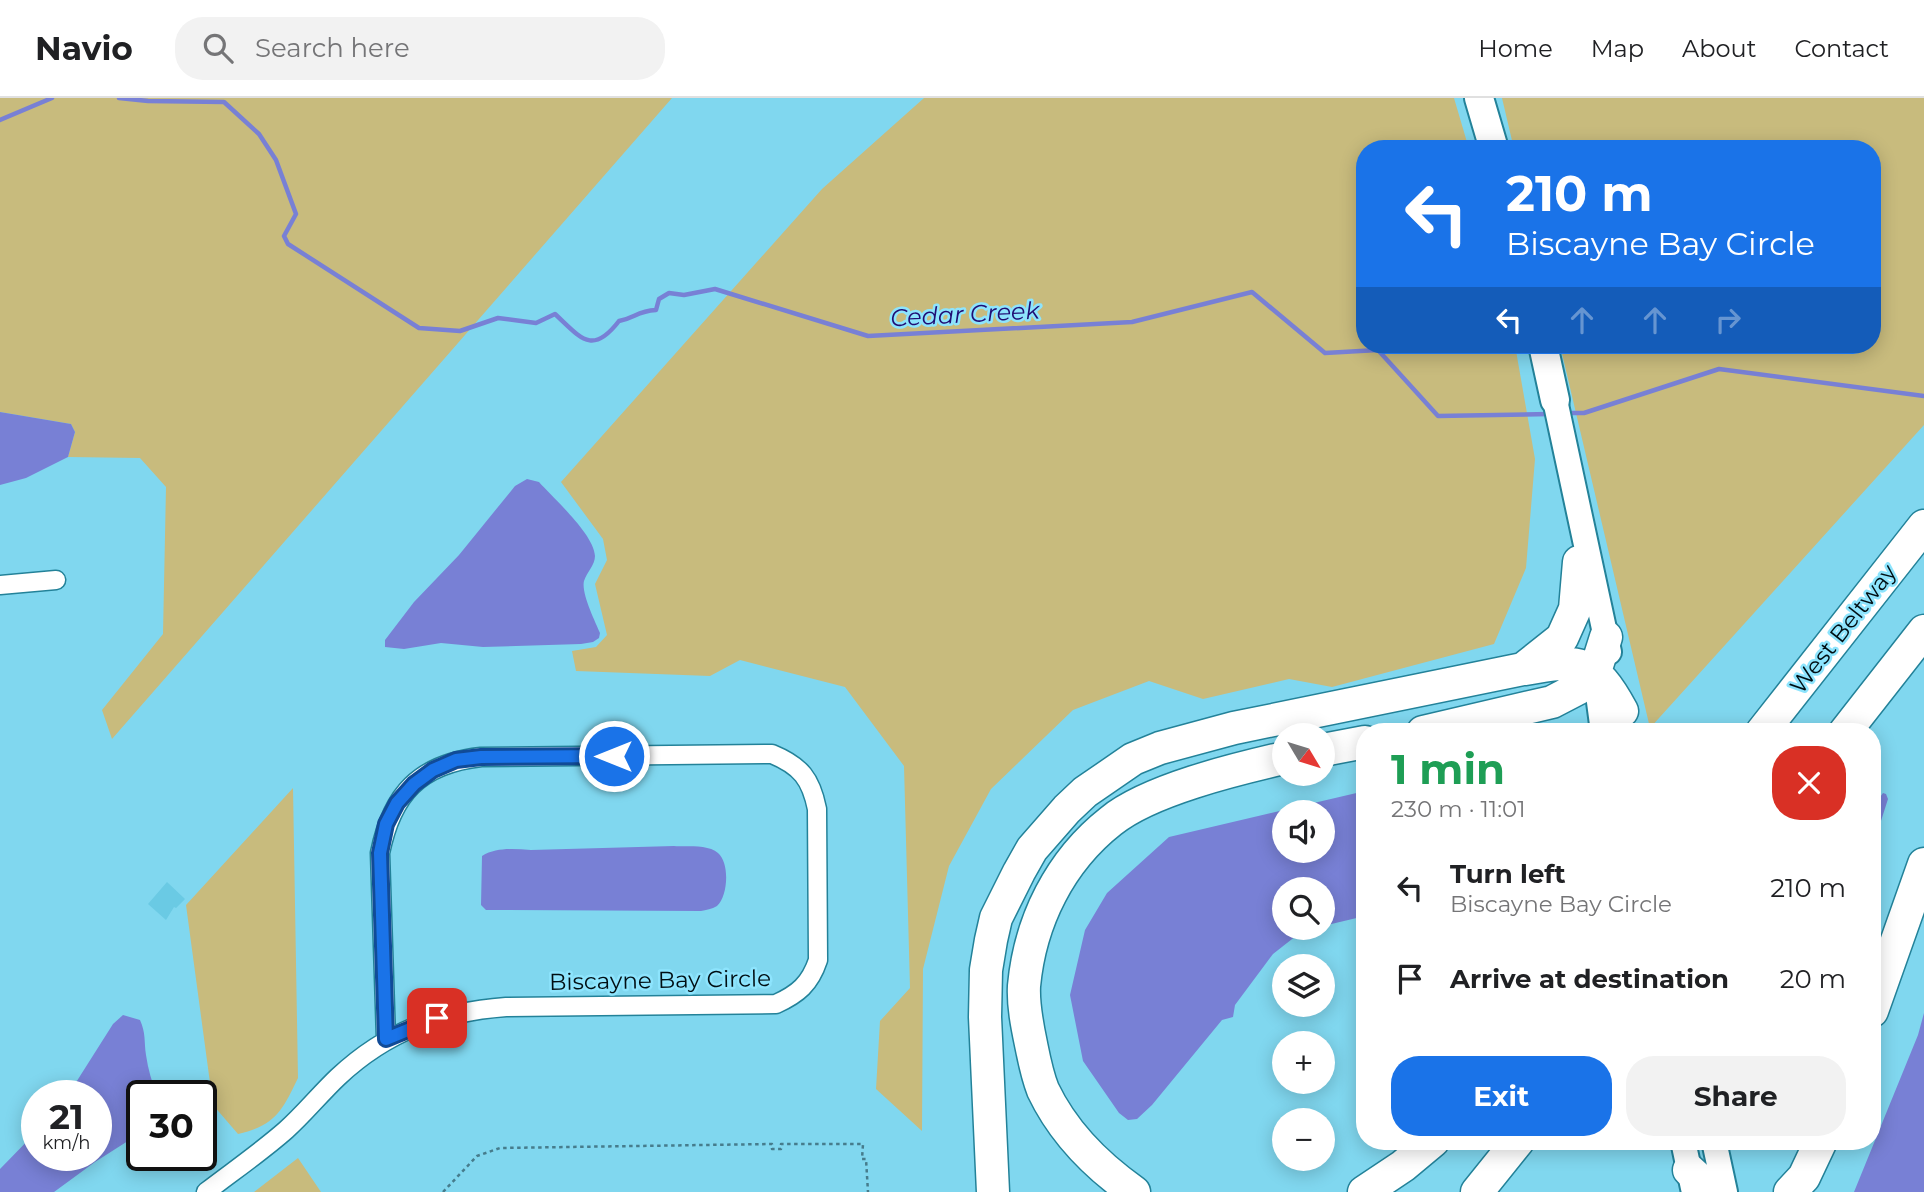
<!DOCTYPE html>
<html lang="en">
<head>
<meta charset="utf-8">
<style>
  body { margin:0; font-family:Montserrat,sans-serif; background:#f2f2f2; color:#202124; height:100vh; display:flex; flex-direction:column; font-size:26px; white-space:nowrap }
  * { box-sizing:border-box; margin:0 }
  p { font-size:23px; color:#757577 }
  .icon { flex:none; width:38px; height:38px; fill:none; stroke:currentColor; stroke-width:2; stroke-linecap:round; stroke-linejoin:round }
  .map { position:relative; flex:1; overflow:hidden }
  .panel { position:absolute; left:1356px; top:625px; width:525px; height:427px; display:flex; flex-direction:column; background:#fff; border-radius:28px; box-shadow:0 4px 18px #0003 }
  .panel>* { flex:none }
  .banner { position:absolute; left:1356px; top:42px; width:525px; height:214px; border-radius:28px; box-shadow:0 4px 18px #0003; background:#1a73e8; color:#fff; overflow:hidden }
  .needle { width:46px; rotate:128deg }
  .buttons { position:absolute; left:1272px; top:625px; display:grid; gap:14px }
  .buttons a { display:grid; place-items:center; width:63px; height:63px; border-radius:50%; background:#fff; box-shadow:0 4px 18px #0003; font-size:35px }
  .speed { position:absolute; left:21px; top:982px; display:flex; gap:14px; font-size:35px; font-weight:700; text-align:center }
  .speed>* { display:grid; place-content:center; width:91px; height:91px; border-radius:50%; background:#fff; box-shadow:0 4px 18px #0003; line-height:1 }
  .speed small { font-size:18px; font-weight:400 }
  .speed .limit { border:4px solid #111; border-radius:10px; background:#fff; color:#111 }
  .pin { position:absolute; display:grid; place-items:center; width:60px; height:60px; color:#fff; margin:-30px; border-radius:14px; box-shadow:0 4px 10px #0006 }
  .me { position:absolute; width:77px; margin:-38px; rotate:270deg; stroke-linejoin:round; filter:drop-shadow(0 0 5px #0008) }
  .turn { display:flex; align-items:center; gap:24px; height:147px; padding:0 35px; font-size:32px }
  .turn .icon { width:91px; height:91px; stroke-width:2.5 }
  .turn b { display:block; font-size:49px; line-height:60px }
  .lanes { display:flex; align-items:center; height:66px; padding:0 35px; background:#0003; justify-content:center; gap:35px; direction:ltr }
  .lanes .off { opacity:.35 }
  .round { display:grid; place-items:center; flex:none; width:74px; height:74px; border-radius:28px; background:#f2f2f2 }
  .head { display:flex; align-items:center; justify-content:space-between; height:119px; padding:0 35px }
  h1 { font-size:42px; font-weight:700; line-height:52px; color:#1e9e55 }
  .action { display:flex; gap:14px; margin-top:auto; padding:14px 35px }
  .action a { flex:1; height:80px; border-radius:28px; background:#1a73e8; color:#fff; font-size:28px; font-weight:700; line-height:80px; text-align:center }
  .action a+a { background:#f2f2f2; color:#202124 }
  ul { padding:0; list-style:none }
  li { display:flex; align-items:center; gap:21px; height:91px; padding:0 35px }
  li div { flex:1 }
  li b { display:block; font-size:26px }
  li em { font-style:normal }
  header { display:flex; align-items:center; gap:42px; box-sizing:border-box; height:98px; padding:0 35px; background:#fff; border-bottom:2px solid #e0e0e0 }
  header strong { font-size:33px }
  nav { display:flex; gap:38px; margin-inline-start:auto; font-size:24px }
  .search { width:490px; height:63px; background:#f2f2f2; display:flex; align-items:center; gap:18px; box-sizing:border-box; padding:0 24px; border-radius:28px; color:#757577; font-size:26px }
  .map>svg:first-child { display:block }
  .built { fill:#6acae4 }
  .green { fill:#c8bb7d }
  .water { fill:#7880d5; fill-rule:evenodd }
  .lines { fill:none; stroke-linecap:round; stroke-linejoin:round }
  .stream { stroke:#7880d5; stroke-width:4.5 }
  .street-casing { stroke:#238299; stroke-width:21 }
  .secondary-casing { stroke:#238299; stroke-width:28 }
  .primary-casing { stroke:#238299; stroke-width:32 }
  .highway-casing { stroke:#238299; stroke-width:35 }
  .path { stroke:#467c8c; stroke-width:2.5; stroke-dasharray:3.5 3.5; stroke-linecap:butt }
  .street { stroke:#fff; stroke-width:18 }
  .secondary { stroke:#fff; stroke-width:24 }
  .primary { stroke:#fff; stroke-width:28 }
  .highway { stroke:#fff; stroke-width:32 }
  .route-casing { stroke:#114b97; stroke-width:18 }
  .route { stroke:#1a73e8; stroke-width:12 }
  .labels { text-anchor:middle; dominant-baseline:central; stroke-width:5; stroke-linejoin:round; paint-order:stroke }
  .street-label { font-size:23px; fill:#000e13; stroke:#8de4fd }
  .water-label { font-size:24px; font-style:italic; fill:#200d73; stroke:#8de4fd }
</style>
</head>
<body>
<header>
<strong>Navio</strong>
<div class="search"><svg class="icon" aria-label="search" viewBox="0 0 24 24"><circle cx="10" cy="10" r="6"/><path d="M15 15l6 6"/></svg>Search here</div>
<nav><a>Home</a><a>Map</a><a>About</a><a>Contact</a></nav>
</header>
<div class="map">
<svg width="1924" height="1094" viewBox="0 0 1924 1094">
  <rect width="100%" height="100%" fill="#80d7ef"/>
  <!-- built -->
  <path class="built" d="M167,784l18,17 -9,9 -2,-1 -8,13 -18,-16z"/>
  <!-- green -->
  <path class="green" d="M0,0h672l-560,641 -10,-29 61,-76 3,-147 -26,-29 -72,-1 7,-25 -4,-8 -71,-12z
    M924,0h530l15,51h-104v196h150l20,114 -9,109 -32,76 -162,43 -43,-8 -86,20 -54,-18 -76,29 -82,79 -42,77 -26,103 -1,162 -46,-42 4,-68 30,-33 -6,-222 -59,-79 -105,-27 -30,16 -134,-5 -4,-20 24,-4 11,-12 -12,-51 12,-24 -4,-21 -42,-57 261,-293z
    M1502,0h422v327l-274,303 -90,-383h312v-196h-358z
    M293,690l5,290c-16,33 -22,47 -60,56l-25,-29 -27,-200z
    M298,1060l23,34h-67z"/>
  <!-- water -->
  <path class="water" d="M0,314l71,12 4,8 -7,25 -42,21 -26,7z
    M527,381l12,3c14,16 55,52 56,74 0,9 -8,16 -11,25 -3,12 11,40 16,52l-1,5 -6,4 -12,2 -98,3 -42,-4 -37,6 -19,-2v-7l29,-38 45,-47 56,-69z
    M1365,693v125l-42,10v-37h-39v39h34l-17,4 -28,22 -38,51 -2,12 -11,3 -70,85 -15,14 -9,1 -9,-7 -36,-52 -13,-66 15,-65 22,-37 62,-56zM1323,714v38h-39v-38z
    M1883,695l3,1 2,5 -15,47v-39z
    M674,748c12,1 34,-2 44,7 12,10 10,43 -1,53 -5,3 -11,4 -16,5l-215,-1 -5,-5 1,-49c15,-9 32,-7 49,-6z
    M1924,915v179h-70l64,-157z
    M123,917l17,5c6,13 4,22 6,35 2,14 6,28 11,40l-15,1v36l-47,30 -41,30h-54v-23l37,-38v24h59v-59l-28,-1 45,-71z"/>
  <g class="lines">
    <!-- stream -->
    <path class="stream" d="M119,0l29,3 76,1 35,32 17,26 20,54 -12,22 4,8 131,84 41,3 38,-13 38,5 19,-9c26,24 37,42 64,7 16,-3 18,-10 37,-11l3,-11 10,-6 15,2 31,-6 153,47 264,-14 120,-30 73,61 53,-3 60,66 112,-2
      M0,22l52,-22
      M1566,315h18l135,-44 205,27"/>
    <!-- street casing -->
    <g class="street-casing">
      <path id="street" d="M0,487l56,-5
        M206,1094c26,-20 55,-40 80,-62 18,-16 34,-36 52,-53 49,-46 102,-65 168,-70l270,-3c22,-10 34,-20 42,-44l-1,-151c-6,-30 -16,-43 -45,-55l-291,3c-62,7 -89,37 -101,96l6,186"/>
    </g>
    <!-- secondary casing -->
    <g class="secondary-casing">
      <path id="secondary" d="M1555,302l54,252
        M1595,574l8,60
        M1683,1043l10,47
        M1714,1043l11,51"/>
    </g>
    <!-- primary casing -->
    <g class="primary-casing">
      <path id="primary" d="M1479,0l15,51
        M1543,247l12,55"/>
    </g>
    <!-- highway casing -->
    <g class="highway-casing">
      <path id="highway" d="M1525,571c54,-10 69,-10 97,42
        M1423,634l129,-30 25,-13 18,-17 11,-35
        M1762,634l162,-206
        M1845,634l79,-101
        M1323,652l42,-8
        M1872,913l52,-147
        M1689,1072l24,22
        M993,1094l-8,-175 1,-47 5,-30 5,-22 23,-46 13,-23 35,-40 18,-17 48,-33 27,-11 74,-20 289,-59 39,-31 13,-29 4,-47
        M1134,1094c-37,-26 -71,-60 -91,-102 -6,-15 -9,-31 -12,-46 -4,-19 -8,-39 -7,-58 6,-65 36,-125 87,-165 38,-31 125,-52 173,-63
        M1364,1094l39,-26 30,-25
        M1477,1094l41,-51
        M1790,1094l14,-15 17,-36"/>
    </g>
    <!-- path -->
    <path class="path" d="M443,1094l34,-36 23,-8 272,-4v5h9v-5h82l-1,15h4l2,33"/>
    <!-- street -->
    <use href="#street" class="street"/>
    <!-- secondary -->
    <use href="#secondary" class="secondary"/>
    <!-- primary -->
    <use href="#primary" class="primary"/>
    <!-- highway -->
    <use href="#highway" class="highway"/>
  </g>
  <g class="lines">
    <!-- route casing -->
    <g class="route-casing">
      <path id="route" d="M437,920l-51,21 -6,-186 6,-29 11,-21 17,-19 19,-14 23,-10 25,-3 133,-1"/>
    </g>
    <!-- route -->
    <use href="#route" class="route"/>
  </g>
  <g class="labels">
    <!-- street labels -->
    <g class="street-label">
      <text transform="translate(1843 531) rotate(-52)">West Beltway</text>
      <text transform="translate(660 882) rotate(-1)">Biscayne Bay Circle</text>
    </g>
    <!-- water labels -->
    <g class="water-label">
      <text transform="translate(965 216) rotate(-3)">Cedar Creek</text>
    </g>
  </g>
</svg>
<div class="buttons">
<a><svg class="needle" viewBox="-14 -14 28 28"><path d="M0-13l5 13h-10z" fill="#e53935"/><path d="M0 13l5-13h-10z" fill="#757577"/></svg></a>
<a><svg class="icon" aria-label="sound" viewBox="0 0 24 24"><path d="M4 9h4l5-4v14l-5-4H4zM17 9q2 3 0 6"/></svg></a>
<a><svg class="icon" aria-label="search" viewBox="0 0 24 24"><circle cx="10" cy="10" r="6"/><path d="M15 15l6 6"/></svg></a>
<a><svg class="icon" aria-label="layers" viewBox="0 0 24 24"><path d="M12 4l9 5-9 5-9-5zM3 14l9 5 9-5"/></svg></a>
<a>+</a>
<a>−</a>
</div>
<div class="speed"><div>21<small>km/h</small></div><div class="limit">30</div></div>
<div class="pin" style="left:437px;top:920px;background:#d93025"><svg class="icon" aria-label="arrive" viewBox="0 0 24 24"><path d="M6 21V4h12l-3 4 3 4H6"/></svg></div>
<svg class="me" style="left:614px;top:658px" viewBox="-20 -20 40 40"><circle r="17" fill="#1a73e8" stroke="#fff" stroke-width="3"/><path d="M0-11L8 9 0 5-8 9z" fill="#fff"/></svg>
<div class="banner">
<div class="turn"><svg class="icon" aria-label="left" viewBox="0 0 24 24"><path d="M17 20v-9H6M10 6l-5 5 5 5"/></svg><div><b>210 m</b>Biscayne Bay Circle</div></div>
<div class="lanes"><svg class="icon" aria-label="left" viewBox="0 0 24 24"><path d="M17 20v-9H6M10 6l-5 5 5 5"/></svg><svg class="icon off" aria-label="ahead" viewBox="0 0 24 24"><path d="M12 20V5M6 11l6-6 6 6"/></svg><svg class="icon off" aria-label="ahead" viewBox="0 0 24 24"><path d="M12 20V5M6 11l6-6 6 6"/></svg><svg class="icon off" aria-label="right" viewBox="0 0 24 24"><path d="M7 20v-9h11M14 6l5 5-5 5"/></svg></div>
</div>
<section class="panel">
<div class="head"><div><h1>1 min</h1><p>230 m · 11:01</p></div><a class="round" style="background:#d93025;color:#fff"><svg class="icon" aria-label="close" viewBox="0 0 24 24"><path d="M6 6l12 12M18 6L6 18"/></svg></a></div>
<ul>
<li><svg class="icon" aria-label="left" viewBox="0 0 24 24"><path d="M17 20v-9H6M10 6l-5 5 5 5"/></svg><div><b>Turn left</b><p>Biscayne Bay Circle</p></div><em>210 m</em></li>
<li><svg class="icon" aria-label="arrive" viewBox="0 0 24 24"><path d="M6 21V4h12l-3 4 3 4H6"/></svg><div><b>Arrive at destination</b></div><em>20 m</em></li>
</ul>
<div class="action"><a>Exit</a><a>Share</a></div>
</section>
</div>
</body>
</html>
